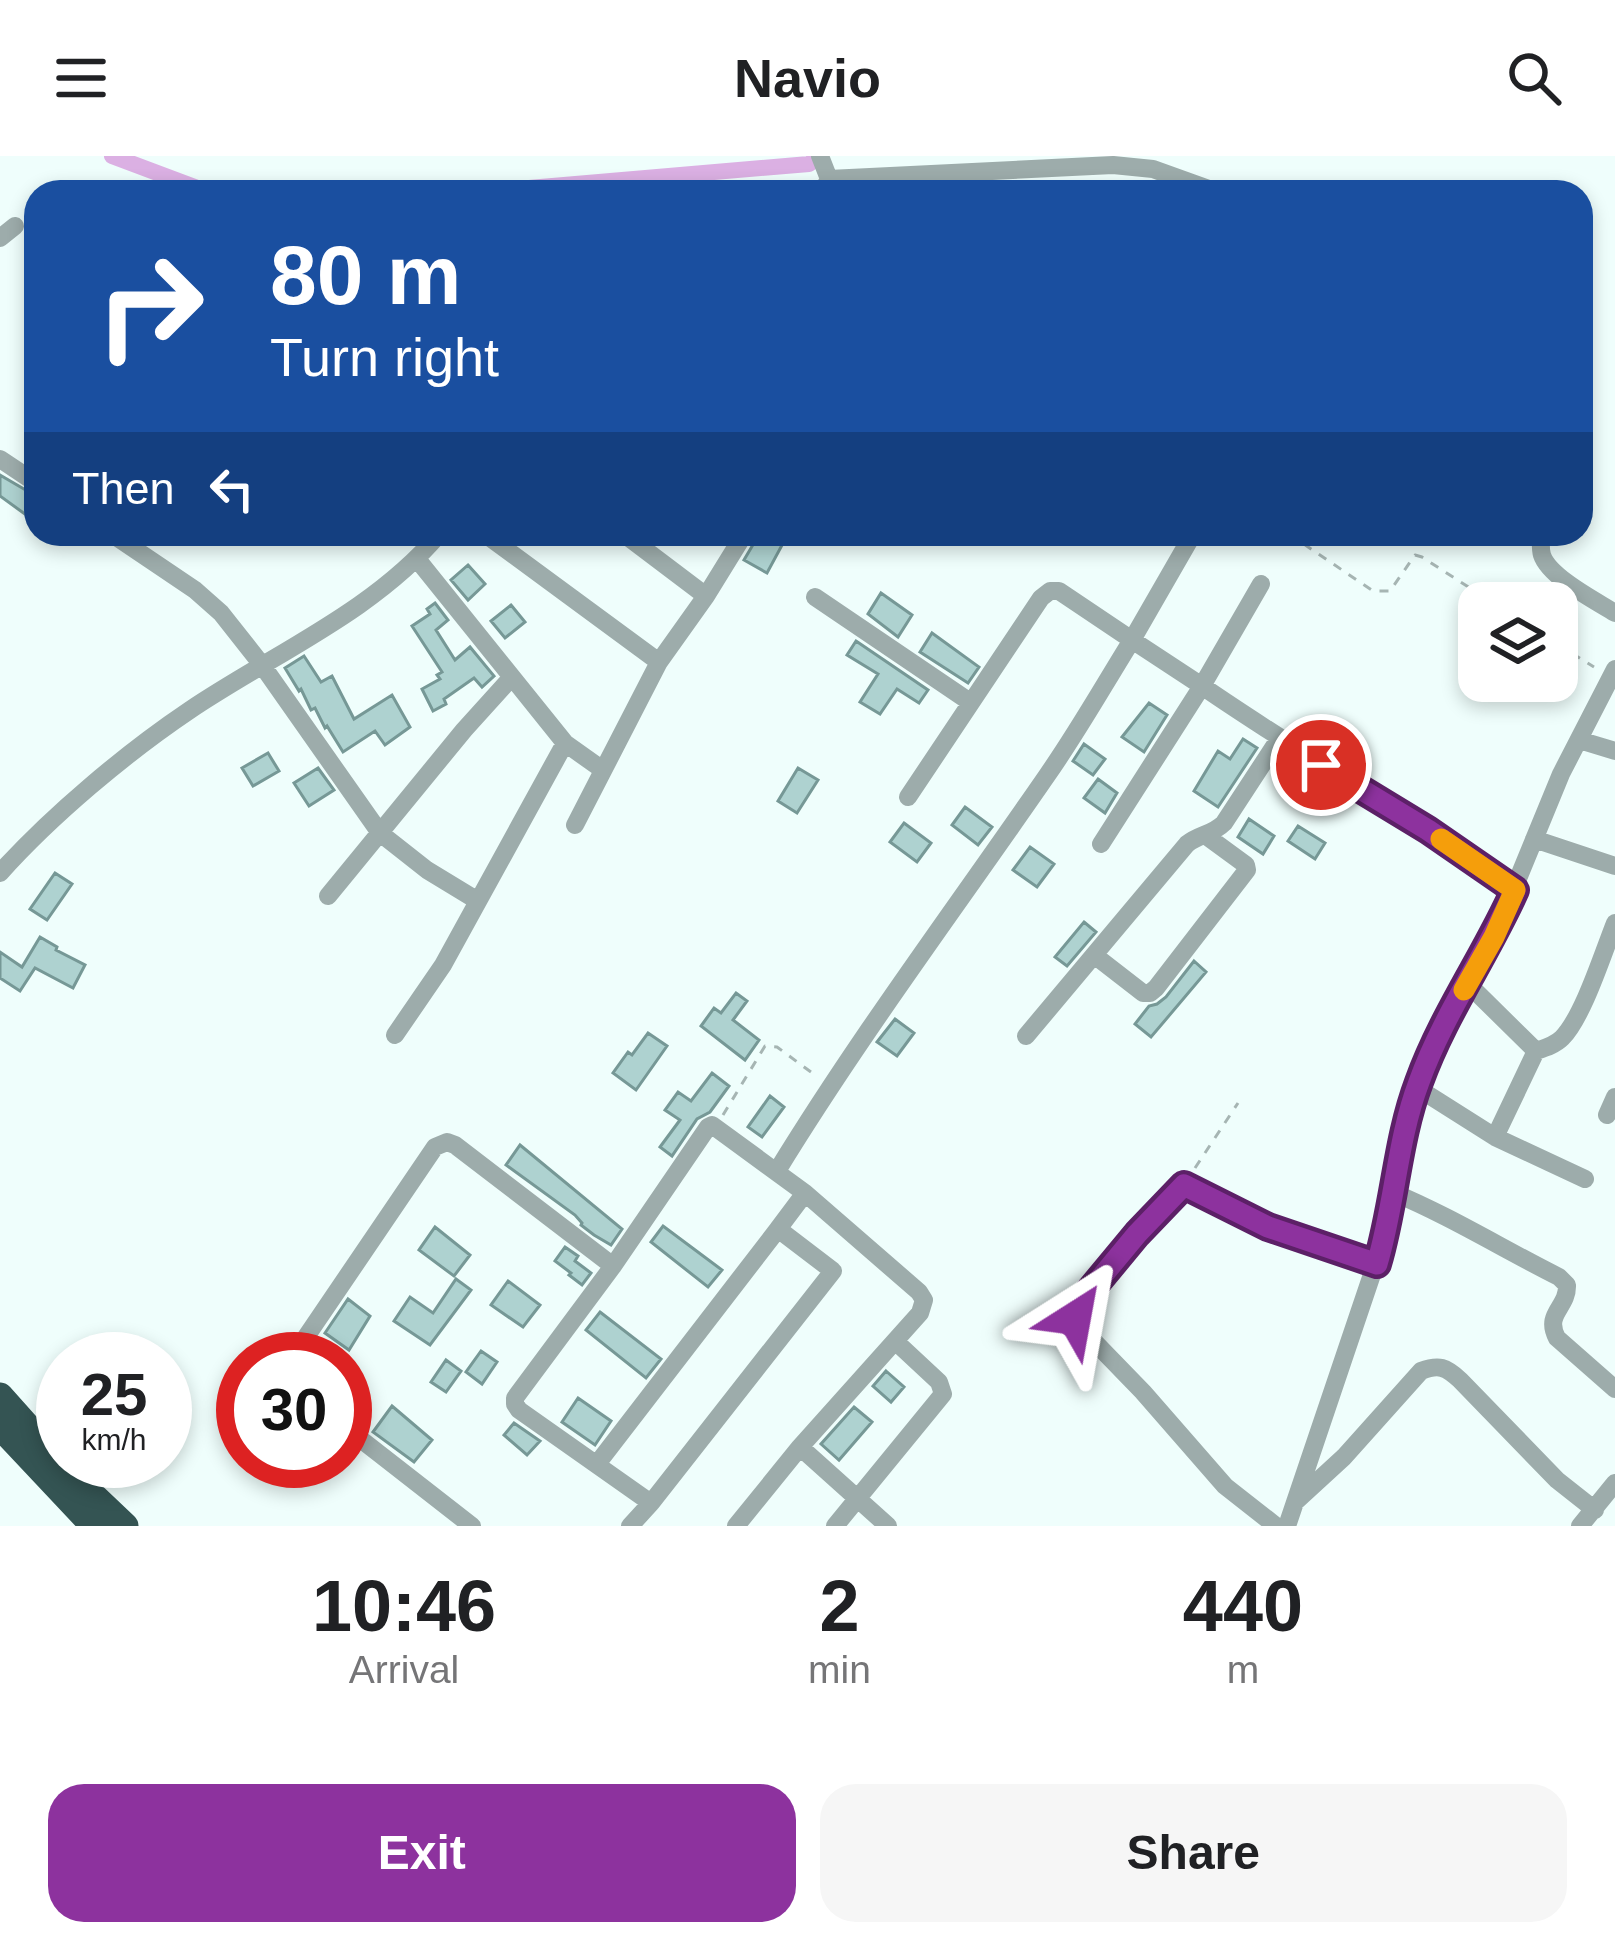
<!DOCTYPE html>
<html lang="en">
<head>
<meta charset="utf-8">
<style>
  body { margin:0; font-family:Helvetica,sans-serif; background:#f6f6f6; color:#202124; height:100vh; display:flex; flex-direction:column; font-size:45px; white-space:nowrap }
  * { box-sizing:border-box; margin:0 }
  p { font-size:39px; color:#757577 }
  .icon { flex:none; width:66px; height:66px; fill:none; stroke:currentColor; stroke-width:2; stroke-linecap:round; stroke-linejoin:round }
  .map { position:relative; height:1370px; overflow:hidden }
  .panel { display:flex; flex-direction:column; background:#fff; flex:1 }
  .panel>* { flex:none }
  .banner { position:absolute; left:24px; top:24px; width:1569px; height:366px; border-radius:36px; box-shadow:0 6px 18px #0003; background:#1a4fa0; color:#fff; overflow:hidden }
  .tools { position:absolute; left:1458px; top:426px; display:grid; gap:24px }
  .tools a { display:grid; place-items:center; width:120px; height:120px; border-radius:24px; background:#fff; box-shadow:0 6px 18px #0003; font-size:60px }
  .speed { position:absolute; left:36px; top:1176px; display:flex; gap:24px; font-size:60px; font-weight:700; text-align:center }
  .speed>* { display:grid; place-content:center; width:156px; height:156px; border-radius:50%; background:#fff; box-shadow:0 6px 18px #0003; line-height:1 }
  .speed small { font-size:30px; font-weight:400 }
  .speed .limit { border:18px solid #d22; background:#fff; color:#111 }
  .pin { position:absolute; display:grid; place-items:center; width:102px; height:102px; color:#fff; margin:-51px; border:6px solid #fff; border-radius:50%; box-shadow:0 3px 12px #0007 }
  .me { position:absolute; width:132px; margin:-66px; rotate:34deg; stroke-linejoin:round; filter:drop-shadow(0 0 9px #0008) }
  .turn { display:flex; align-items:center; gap:42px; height:252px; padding:0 48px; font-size:54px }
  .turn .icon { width:156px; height:156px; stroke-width:2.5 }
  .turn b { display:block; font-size:84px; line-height:102px }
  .then { display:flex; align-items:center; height:114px; padding:0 48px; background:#0003; gap:24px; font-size:45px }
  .eta { display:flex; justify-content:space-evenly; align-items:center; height:204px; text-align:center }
  .eta b { font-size:72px; font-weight:700; line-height:84px }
  .cta { display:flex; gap:24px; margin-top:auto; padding:24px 48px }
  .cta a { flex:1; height:138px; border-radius:36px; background:#8d329e; color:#fff; font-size:48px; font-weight:700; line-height:138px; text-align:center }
  .cta a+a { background:#f6f6f6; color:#202124 }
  header { display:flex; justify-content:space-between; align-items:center; height:156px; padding:0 48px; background:#fff; font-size:54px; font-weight:700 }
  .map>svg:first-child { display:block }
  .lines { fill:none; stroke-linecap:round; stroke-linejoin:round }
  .canal { stroke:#dbb0e3; stroke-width:16 }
  .building { fill:#aed2d0; stroke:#769896; stroke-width:3 }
  .path { stroke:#a6b5b3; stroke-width:3; stroke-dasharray:9 9; stroke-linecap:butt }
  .minor { stroke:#9dacab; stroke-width:18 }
  .highway { stroke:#345453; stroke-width:27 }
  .route-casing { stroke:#5c2067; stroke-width:30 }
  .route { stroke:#8d329e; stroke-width:21 }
  .slow { stroke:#f59e0b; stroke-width:21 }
</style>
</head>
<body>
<header><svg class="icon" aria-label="menu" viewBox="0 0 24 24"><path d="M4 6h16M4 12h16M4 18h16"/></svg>Navio<svg class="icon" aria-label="search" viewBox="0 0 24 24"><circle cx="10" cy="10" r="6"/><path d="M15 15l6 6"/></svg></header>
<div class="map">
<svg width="1615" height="1370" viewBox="0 0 1615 1370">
  <rect width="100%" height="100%" fill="#effefc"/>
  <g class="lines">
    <!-- canal -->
    <path class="canal" d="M112,0l96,36
      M481,36l328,-28 11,-8"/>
  </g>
  <!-- building -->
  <path class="building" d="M0,319l36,21v26l-36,-26z
    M756,378h32l-21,39 -23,-13 10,-17z
    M468,409l17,19 -17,16 -17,-20z
    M881,437l31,22 -14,22 -30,-23z
    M435,447l13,17 -12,10 19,30 15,-13 24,29 -12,11 -8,-9 -30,21 2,5 -13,7 -11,-22 18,-10 -3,-4 5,-3 -30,-46 18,-12 -3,-5z
    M511,449l14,17 -20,16 -14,-17z
    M932,477l47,34 -11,16 -48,-31z
    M856,485l72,49 -9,13 -22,-14 -17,25 -20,-12 18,-28 -31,-19z
    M304,500l17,26 11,-6 22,43 38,-24 18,32 -25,18 -10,-14 -32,21 -16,-26 -2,2 -10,-20 -4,2 -10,-21 -2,2 -14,-23z
    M1149,547l18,12 -23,37 -22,-15z
    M1243,583l14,9 -39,59 -24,-16 24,-40 12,8z
    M1084,588l21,15 -12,16 -20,-14z
    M268,597l11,18 -26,15 -11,-18z
    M318,612l16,22 -25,16 -15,-23z
    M798,612l20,12 -21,33 -19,-12z
    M1098,623l19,14 -12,20 -21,-15z
    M965,651l27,20 -14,18 -26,-20z
    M1249,663l25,17 -11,18 -25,-17z
    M904,667l27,20 -14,19 -27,-20z
    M1298,670l27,17 -10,16 -27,-18z
    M1030,691l24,17 -17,23 -24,-17z
    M55,717l17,11 -25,36 -17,-11z
    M1084,766l12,10 -29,34 -12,-9z
    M40,781l17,10 -1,3 29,15 -12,23 -38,-20 -15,23 -20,-13v-26l22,15z
    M1194,805l12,11 -55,65 -16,-13 14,-18 8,-2 9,-7z
    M736,837l11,8 -14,19 26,20 -14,20 -44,-34 13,-18 7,5z
    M895,863l19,14 -17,23 -20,-14z
    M648,877l19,13 -31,44 -23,-17 15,-21 4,3z
    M712,917l17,13 -19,26 -13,7 -25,37 -12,-9 20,-27 -15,-10 13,-18 13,9z
    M770,940l14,11 -22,30 -14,-10z
    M520,989l102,84 -11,16 -17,-10 -13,-10 1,-2 -7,-8 -69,-50z
    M663,1070l59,44 -14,17 -57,-45z
    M435,1071l35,28 -16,21 -35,-26z
    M565,1091l13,9 -3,5 16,12 -9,12 -13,-10 2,-2 -16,-12z
    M456,1123l15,11 -41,55 -36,-24 16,-24 23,16z
    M508,1125l32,24 -17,22 -32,-22z
    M348,1143l22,17 -21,34 -24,-17z
    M600,1156l61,47 -15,19 -60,-48z
    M481,1195l16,11 -15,22 -16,-12z
    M446,1204l15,11 -15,21 -15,-10z
    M886,1215l18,16 -13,15 -18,-16z
    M578,1242l33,23 -16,24 -33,-23z
    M392,1250l40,34 -18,22 -41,-30z
    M854,1251l18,15 -33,38 -18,-16z
    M514,1267l26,18 -13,14 -23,-20z"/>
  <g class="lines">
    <!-- path -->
    <path class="path" d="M1289,378l84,57h17l25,-36 7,2 71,46
      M1557,488l37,23
      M723,959l42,-69 12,1 38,28
      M1195,1012l43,-65"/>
    <!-- minor -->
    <path class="minor" d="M820,0l9,23 -7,13
      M829,23l284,-14 40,4 64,23
      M0,82l15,-12
      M0,303l36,24
      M112,378l83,56 26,23 41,52 118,168 47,37 51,31
      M485,378l174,128
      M624,378l82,62
      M1541,378c0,7 -1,14 1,21 7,22 54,46 73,58
      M417,403l148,184 38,27
      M815,441l155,105
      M1579,584l36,11
      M908,641l133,-199 9,-7h9l73,49 61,-106
      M575,669l84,-163 47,-66 37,-60
      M1534,683l81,27
      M1101,688l101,-158c103,71 211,132 313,203
      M0,717c51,-57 126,-120 190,-163 83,-56 183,-98 249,-176
      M328,740l136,-166 47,-52
      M1094,799l49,38h7l6,-5 91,-118 -1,-5 -41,-30
      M1468,828l68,67 -41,86
      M395,879l48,-70 122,-222
      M1026,880l161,-192c12,-10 25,-9 37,-21l55,-84
      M1536,895c9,-3 19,-6 26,-13 21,-21 41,-85 53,-115
      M1416,931l79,50 90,42
      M1607,959l8,-18
      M777,1015c84,-137 180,-265 271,-397 30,-43 56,-89 84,-134l70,46 59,-102
      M1392,1036c58,24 111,57 167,85l8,8c1,23 -23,28 -10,53l58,51
      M291,1203l144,-212 12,-5 8,3 158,121
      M345,1271l127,99
      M800,1291l88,79
      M597,1308l181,-235
      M1295,1346l49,-45 77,-86c18,-7 25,-4 39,9l97,100 38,30
      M651,1347l182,-232 -55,-42 27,-36
      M630,1370l21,-23 -132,-93 -4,-6v-6l98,-132 95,-139 4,-2 93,68 114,99 5,8 -4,13 -120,134 -64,79
      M835,1370l108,-132 -4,-12 -44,-41
      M1276,1370l-51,-40 -82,-94 -65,-67 -3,-13 4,-8 58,-70 47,-49 84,42 109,37
      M1287,1370l99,-293 6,-41 24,-105 20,-48 58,-102 67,-163 54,-105
      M1580,1370l35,-43"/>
    <!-- highway -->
    <path class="highway" d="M0,1240l66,74 59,56
      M0,1270l94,100"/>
  </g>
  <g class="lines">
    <!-- route casing -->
    <g class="route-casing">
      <path id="route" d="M1075,1162l4,-14 58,-70 47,-49 84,42 109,37c18,-60 20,-124 42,-182 24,-67 67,-127 96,-192l-87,-60 -107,-65"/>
    </g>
    <!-- route -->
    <use href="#route" class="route"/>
    <!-- slow -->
    <path class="slow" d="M1441,683l74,51 -21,47 -30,53"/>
  </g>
</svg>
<div class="tools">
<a><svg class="icon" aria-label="layers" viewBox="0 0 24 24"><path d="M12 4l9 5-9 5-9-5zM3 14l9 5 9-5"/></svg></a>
</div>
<div class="speed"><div>25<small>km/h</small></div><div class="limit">30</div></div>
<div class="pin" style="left:1321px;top:609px;background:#d93025"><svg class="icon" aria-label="arrive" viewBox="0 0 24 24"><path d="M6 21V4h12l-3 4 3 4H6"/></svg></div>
<svg class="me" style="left:1075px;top:1162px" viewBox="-20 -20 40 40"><path d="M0-17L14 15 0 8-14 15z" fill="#8d329e" stroke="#fff" stroke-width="4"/></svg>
<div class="banner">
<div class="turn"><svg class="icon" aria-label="right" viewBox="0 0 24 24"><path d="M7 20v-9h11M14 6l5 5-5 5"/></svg><div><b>80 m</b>Turn right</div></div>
<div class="then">Then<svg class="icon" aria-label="left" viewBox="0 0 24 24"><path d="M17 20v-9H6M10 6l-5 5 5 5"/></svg></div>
</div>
</div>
<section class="panel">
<div class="eta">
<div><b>10:46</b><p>Arrival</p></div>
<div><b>2</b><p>min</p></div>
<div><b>440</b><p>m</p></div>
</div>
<div class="cta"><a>Exit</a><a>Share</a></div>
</section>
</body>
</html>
